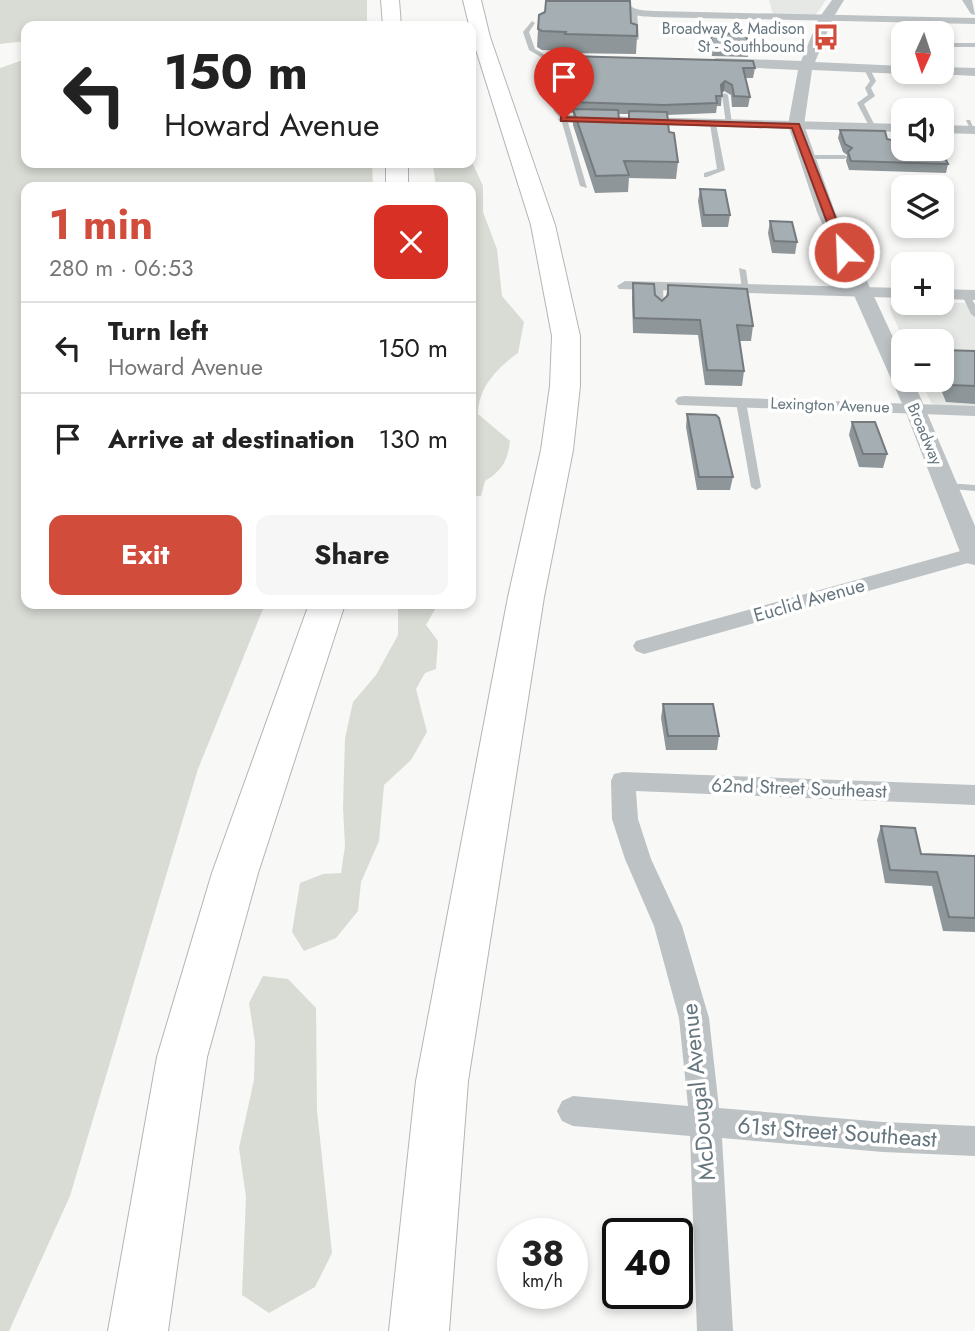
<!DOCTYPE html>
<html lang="en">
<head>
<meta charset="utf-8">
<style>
  body { margin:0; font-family:Jost,sans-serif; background:#f6f6f6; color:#222; height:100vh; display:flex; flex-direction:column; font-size:26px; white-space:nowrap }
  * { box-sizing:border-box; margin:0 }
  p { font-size:23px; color:#767676 }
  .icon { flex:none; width:38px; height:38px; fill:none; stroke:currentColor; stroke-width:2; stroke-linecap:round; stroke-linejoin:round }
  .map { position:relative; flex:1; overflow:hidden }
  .panel { position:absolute; left:21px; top:182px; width:455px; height:427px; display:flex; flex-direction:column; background:#fff; border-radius:14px; box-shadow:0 4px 10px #0003 }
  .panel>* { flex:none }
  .top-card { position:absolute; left:21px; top:21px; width:455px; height:147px; border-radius:14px; box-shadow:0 4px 10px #0003; background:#fff; color:#222; overflow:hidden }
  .needle { width:46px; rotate:183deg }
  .controls { position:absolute; left:891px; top:21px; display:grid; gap:14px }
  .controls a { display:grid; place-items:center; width:63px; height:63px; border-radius:14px; background:#fff; box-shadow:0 4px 10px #0003; font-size:35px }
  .speed { position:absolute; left:497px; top:1218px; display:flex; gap:14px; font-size:35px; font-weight:700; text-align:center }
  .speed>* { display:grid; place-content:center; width:91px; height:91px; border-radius:50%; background:#fff; box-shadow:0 4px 10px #0003; line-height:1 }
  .speed small { font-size:18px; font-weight:400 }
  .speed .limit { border:4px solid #111; border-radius:10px; background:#fff; color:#111 }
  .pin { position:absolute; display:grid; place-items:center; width:60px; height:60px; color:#fff; margin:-72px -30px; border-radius:50% 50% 50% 0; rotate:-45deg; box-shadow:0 0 7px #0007 }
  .pin .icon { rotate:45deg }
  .me { position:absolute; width:77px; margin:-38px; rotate:336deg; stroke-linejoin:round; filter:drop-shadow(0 0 5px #0008) }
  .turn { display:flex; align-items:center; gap:24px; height:147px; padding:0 28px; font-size:32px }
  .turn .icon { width:91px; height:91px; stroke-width:2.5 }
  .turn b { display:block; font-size:49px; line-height:60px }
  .round { display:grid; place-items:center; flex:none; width:74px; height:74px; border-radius:14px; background:#f6f6f6 }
  .headline { display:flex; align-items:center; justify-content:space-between; height:119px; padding:0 28px }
  h1 { font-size:42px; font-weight:700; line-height:52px; color:#d24c3c }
  .button { display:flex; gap:14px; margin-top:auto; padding:14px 28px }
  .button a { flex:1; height:80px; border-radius:14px; background:#d24c3c; color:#fff; font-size:28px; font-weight:700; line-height:80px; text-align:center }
  .button a+a { background:#f6f6f6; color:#222 }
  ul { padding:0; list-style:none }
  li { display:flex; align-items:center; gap:21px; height:91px; padding:0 28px; border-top:2px solid #e0e0e0 }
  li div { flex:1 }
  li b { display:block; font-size:26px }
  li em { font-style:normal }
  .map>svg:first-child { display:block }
  .built { fill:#e6e8e6 }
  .green { fill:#d9dcd5 }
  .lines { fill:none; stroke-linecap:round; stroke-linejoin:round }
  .motorway-casing { stroke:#b1b6b9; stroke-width:2 }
  .service { fill:#bdc2c5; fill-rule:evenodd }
  .minor { fill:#bdc2c5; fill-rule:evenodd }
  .tertiary { fill:#bdc2c5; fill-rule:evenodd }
  .motorway { fill:#fff; fill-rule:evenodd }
  .wall { fill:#8e9699; fill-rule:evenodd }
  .shaded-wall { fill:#747a7d }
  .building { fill:#a5aeb2; stroke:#747a7d; stroke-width:2 }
  .route { fill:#d24c3c; stroke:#883127; stroke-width:2 }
  .labels { text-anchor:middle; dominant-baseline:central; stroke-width:7; stroke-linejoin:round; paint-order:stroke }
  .far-poi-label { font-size:16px; fill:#66767e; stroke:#fff; text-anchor:end }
  .far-street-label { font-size:16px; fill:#66767e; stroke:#fff }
  .street-label { font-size:19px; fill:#66767e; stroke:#fff }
  .near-street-label { font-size:23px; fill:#66767e; stroke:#fff }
</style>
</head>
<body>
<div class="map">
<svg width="975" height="1331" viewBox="0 0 975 1331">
  <rect width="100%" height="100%" fill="#f8f8f6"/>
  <!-- built -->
  <path class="built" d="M769,0h57l-11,16 -42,-1z
    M897,302l78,1v104l-37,-1 -7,-3 -10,-23h21v-39h-38l-14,-32v-4z"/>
  <!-- green -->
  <path class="green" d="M0,0h367v26h-341v15l-26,3z
    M26,59v104h346l1,24h-347v417h239l-67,165 -128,427 -61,135h-9v-1263z
    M471,160l12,26v26l14,37 5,47 22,26 -6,31c-21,15 -40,35 -40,61l32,27c-2,19 -8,30 -25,40l-4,15h-10v-309h-35l-3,-21v-3h38z
    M398,604h40l-12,21 12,16 -2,28 -11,4 -9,16 11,43 -16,28 -27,25 -5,56 -18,41 -3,29 -22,27 -32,13 -12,-19 8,-49 23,-9 18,-1 4,-27 -2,-38 2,-70 8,-36 23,-27 22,-40z
    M263,976l25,3 28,29 1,102 15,143 -17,34 -46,26 -27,-18 4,-98 -7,-49 15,-68 1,-38 -6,-39z"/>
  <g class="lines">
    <!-- motorway casing -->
    <g class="motorway-casing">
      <path id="motorway" d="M381,0h18l2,26h-18z
        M463,0h18l9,37 65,188 25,111v50l-7,64 -29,147 -76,484 -19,250h-60l27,-250 92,-484 33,-147 9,-64 2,-50 -21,-111 -59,-188z
        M386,163h22v24h-22z
        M309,604h36l-87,269 -51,184 -39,274h-60l49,-274 55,-184z"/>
    </g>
    <!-- service -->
    <path class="service" d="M634,10l3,2 2,27 -3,2 -3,-2 -2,-27z
      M532,21l3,2 -6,9 6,17 17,10 8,52 7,8 20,69 -7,-2 -19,-67 -7,-8 -8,-51 -17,-10 -6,-18z
      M942,43h33v4h-33z
      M867,67l3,2 6,12 -5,7 4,8 -11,8 12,24 -3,2 -3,-2 -13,-25 11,-8 -3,-7 5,-7 -6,-12z
      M725,93l3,2 4,29 -3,2 -3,-2 -4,-29z
      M966,120h4l5,12 -4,-1z
      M713,122l3,2 9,46 -18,7h-3v-4l13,-4 -7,-45z
      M806,155h38l4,2 -4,2h-41l-1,-2z
      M739,268l7,2 3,21 -7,-2z
      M659,284l4,3 1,23 -4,3 -4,-3 -1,-23z
      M966,292l3,1 6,12v12l-4,-3 -9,-19z
      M741,399l5,3 15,85 -5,3 -5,-3 -15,-85z
      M946,483l29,2v6l-33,-3 -1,-2z"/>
    <!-- minor -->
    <path class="minor" d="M616,0h10c5,11 17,10 27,11l322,7v6l-322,-7c-15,-1 -30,-1 -37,-17z
      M962,0h10l3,15 -4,-1z
      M564,115l339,9v8l-343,-10 -2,-3z
      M942,125l33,1v8l-33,-1z
      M625,281l278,7v10l-284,-9 -2,-3z
      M942,289l33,1v10l-33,-1z
      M684,396l291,10v10l-297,-11 -3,-4 3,-4z
      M975,547v14l-331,93 -8,-3 -3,-5 3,-5z
      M623,772l352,13v20l-339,-14 2,28 13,40 31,67 27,92 10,90 164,14 92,4v30l-92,-4 -161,-14 11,193h-36l-7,-195 -117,-10 -11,-5 -5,-10 5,-10 11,-5 115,10 -9,-88 -25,-92 -29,-67 -13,-40 -1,-38 3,-7z"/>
    <!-- tertiary -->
    <path class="tertiary" d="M832,0h12l-11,18 -18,44 88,4v6h6l-6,2 -91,-4 -8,55 31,87 68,147v21h10l62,146v39l-9,-2 -4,-6 -58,-149 -87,-196 -29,-87 10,-55 -82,-4 -7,-4 7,-4 85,3 18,-43z
      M549,55l53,1 7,4 -7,4 -58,-2 -2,-3z
      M942,67l33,1v8l-38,-2 -2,-2h7z"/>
    <!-- motorway -->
    <use href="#motorway" class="motorway"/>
  </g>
  <!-- wall -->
  <path class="wall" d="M631,23l6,13 -1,18 -71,-1v-2l-23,-1 -5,-3 1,-18z
    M710,33l39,14 -1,10 -36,-1 -3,-13z
    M565,56l190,12 -2,10h-8l5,19 -2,10h-16l-1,-12 -7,-4 -2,2 -1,13h-4l-1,7 -49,2 2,17 9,30 -2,17 -47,-1 -1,14 -33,1 -22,-68v-12l-5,-1 -5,-2zM618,114h11l-1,7 -5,2 -4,-4z
    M840,130l47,9 7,2 2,-8 52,31 -2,9 -97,-3 -3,-9 1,-6 -4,-3 -5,-14z
    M700,189l30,26 -2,12h-26l-4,-26z
    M770,221l27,21 -2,12 -23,-1 -4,-20z
    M633,283l22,12 7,6 4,-4 2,-12 85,41 -2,15h-12l5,30 -2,15 -37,-1 -7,-50 -65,-2 -1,-35z
    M942,350l33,1v53l-29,-2 -9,-22h5z
    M687,414l46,63 -3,13h-33l-11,-63z
    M852,422l35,32 -4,14 -24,-1 -10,-32z
    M663,704l56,32 -2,14h-51l-5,-32z
    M881,826l40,28 54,2v76l-32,-1 -11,-45 -47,-3 -8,-43z"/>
  <!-- shaded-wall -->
  <path class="shaded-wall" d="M725,81l-1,10 -5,4 2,-10z"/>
  <!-- building -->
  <path class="building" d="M546,1h84l1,22 6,2v11l-72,-2 1,-2 -24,-1 -4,-2 1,-14 6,-3z
    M710,33l36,1 3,13 -36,-1z
    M565,56l188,5 2,7h-12l7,29 -16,-1 -2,-11 -7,-4 -4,4 1,11h-6l1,7 -53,2 -95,-3 -6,-2z
    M573,109l45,1 1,9 4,4 6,-2v-10l38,1 2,20 5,1 4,29 -54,-1 5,14 -33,1z
    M840,130l45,1 2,8 8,2 3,-2 -2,-6h7v16h38l7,15 -97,-3 -3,-9 4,-4 -7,-4z
    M700,189l25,1 5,25h-26z
    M770,221l22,1 5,20 -23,-1z
    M633,283l21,1 1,11 7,6 6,-6v-10l79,4 6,37 -16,-1 7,46 -37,-1 -7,-50 -66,-2z
    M942,350l33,1v35l-24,-1 -9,-24z
    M687,414l29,1 3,3 14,59h-34z
    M852,422h23l12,32h-24z
    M663,704h50l6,32h-51z
    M881,826l34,2 6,26 54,2v62l-26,-1 -12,-45 -47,-2z"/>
  <!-- route -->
  <path class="route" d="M561,117l238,7 50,128 -5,3 -6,-3 -46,-124 -228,-7h-3z"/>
  <!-- icons -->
  <defs>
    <g id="bus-bare" transform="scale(2.1)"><path d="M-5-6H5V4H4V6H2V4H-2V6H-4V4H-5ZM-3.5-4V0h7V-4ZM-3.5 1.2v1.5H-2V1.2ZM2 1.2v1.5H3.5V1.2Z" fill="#d24c3c" stroke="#fff" stroke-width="2.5" paint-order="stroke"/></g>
  </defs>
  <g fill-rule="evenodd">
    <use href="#bus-bare" x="826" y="37"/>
  </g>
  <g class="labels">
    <!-- far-poi labels -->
    <g class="far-poi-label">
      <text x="805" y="28">Broadway &amp; Madison<tspan x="805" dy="18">St - Southbound</tspan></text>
    </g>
    <!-- far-street labels -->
    <g class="far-street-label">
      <text transform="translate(830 405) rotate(2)">Lexington Avenue</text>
      <text transform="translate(925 434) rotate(67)">Broadway</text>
    </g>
    <!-- street labels -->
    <g class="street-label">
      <text transform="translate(809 600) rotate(-16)">Euclid Avenue</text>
      <text transform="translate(799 788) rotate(2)">62nd Street Southeast</text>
    </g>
    <!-- near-street labels -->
    <g class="near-street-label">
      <text transform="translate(698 1092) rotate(-96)">McDougal Avenue</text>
      <text transform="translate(837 1132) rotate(4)">61st Street Southeast</text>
    </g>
  </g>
</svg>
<div class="controls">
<a><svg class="needle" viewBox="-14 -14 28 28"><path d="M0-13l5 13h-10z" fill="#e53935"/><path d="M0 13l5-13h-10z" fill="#767676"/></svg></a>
<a><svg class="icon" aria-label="sound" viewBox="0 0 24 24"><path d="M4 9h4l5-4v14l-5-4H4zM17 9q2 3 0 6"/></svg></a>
<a><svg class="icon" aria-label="layers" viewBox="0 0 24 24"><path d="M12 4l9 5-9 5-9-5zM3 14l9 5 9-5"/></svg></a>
<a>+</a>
<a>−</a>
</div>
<div class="speed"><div>38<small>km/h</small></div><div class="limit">40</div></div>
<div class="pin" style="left:564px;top:119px;background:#d93025"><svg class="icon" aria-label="arrive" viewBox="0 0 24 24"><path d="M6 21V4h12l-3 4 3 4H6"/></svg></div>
<svg class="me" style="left:844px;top:252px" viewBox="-20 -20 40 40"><circle r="17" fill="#d24c3c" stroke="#fff" stroke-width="3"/><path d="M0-11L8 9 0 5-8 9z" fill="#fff"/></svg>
<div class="top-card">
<div class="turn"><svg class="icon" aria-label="left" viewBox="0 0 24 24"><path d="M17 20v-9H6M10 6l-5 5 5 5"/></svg><div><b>150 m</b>Howard Avenue</div></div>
</div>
<section class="panel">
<div class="headline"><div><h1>1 min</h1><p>280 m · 06:53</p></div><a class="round" style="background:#d93025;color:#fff"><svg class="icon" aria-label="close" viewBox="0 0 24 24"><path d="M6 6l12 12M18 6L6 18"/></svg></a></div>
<ul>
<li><svg class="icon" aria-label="left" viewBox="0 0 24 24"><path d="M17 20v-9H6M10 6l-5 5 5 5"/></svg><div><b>Turn left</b><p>Howard Avenue</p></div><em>150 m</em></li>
<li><svg class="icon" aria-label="arrive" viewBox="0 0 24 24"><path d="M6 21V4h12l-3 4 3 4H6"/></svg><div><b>Arrive at destination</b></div><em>130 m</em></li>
</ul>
<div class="button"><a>Exit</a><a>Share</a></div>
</section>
</div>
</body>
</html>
